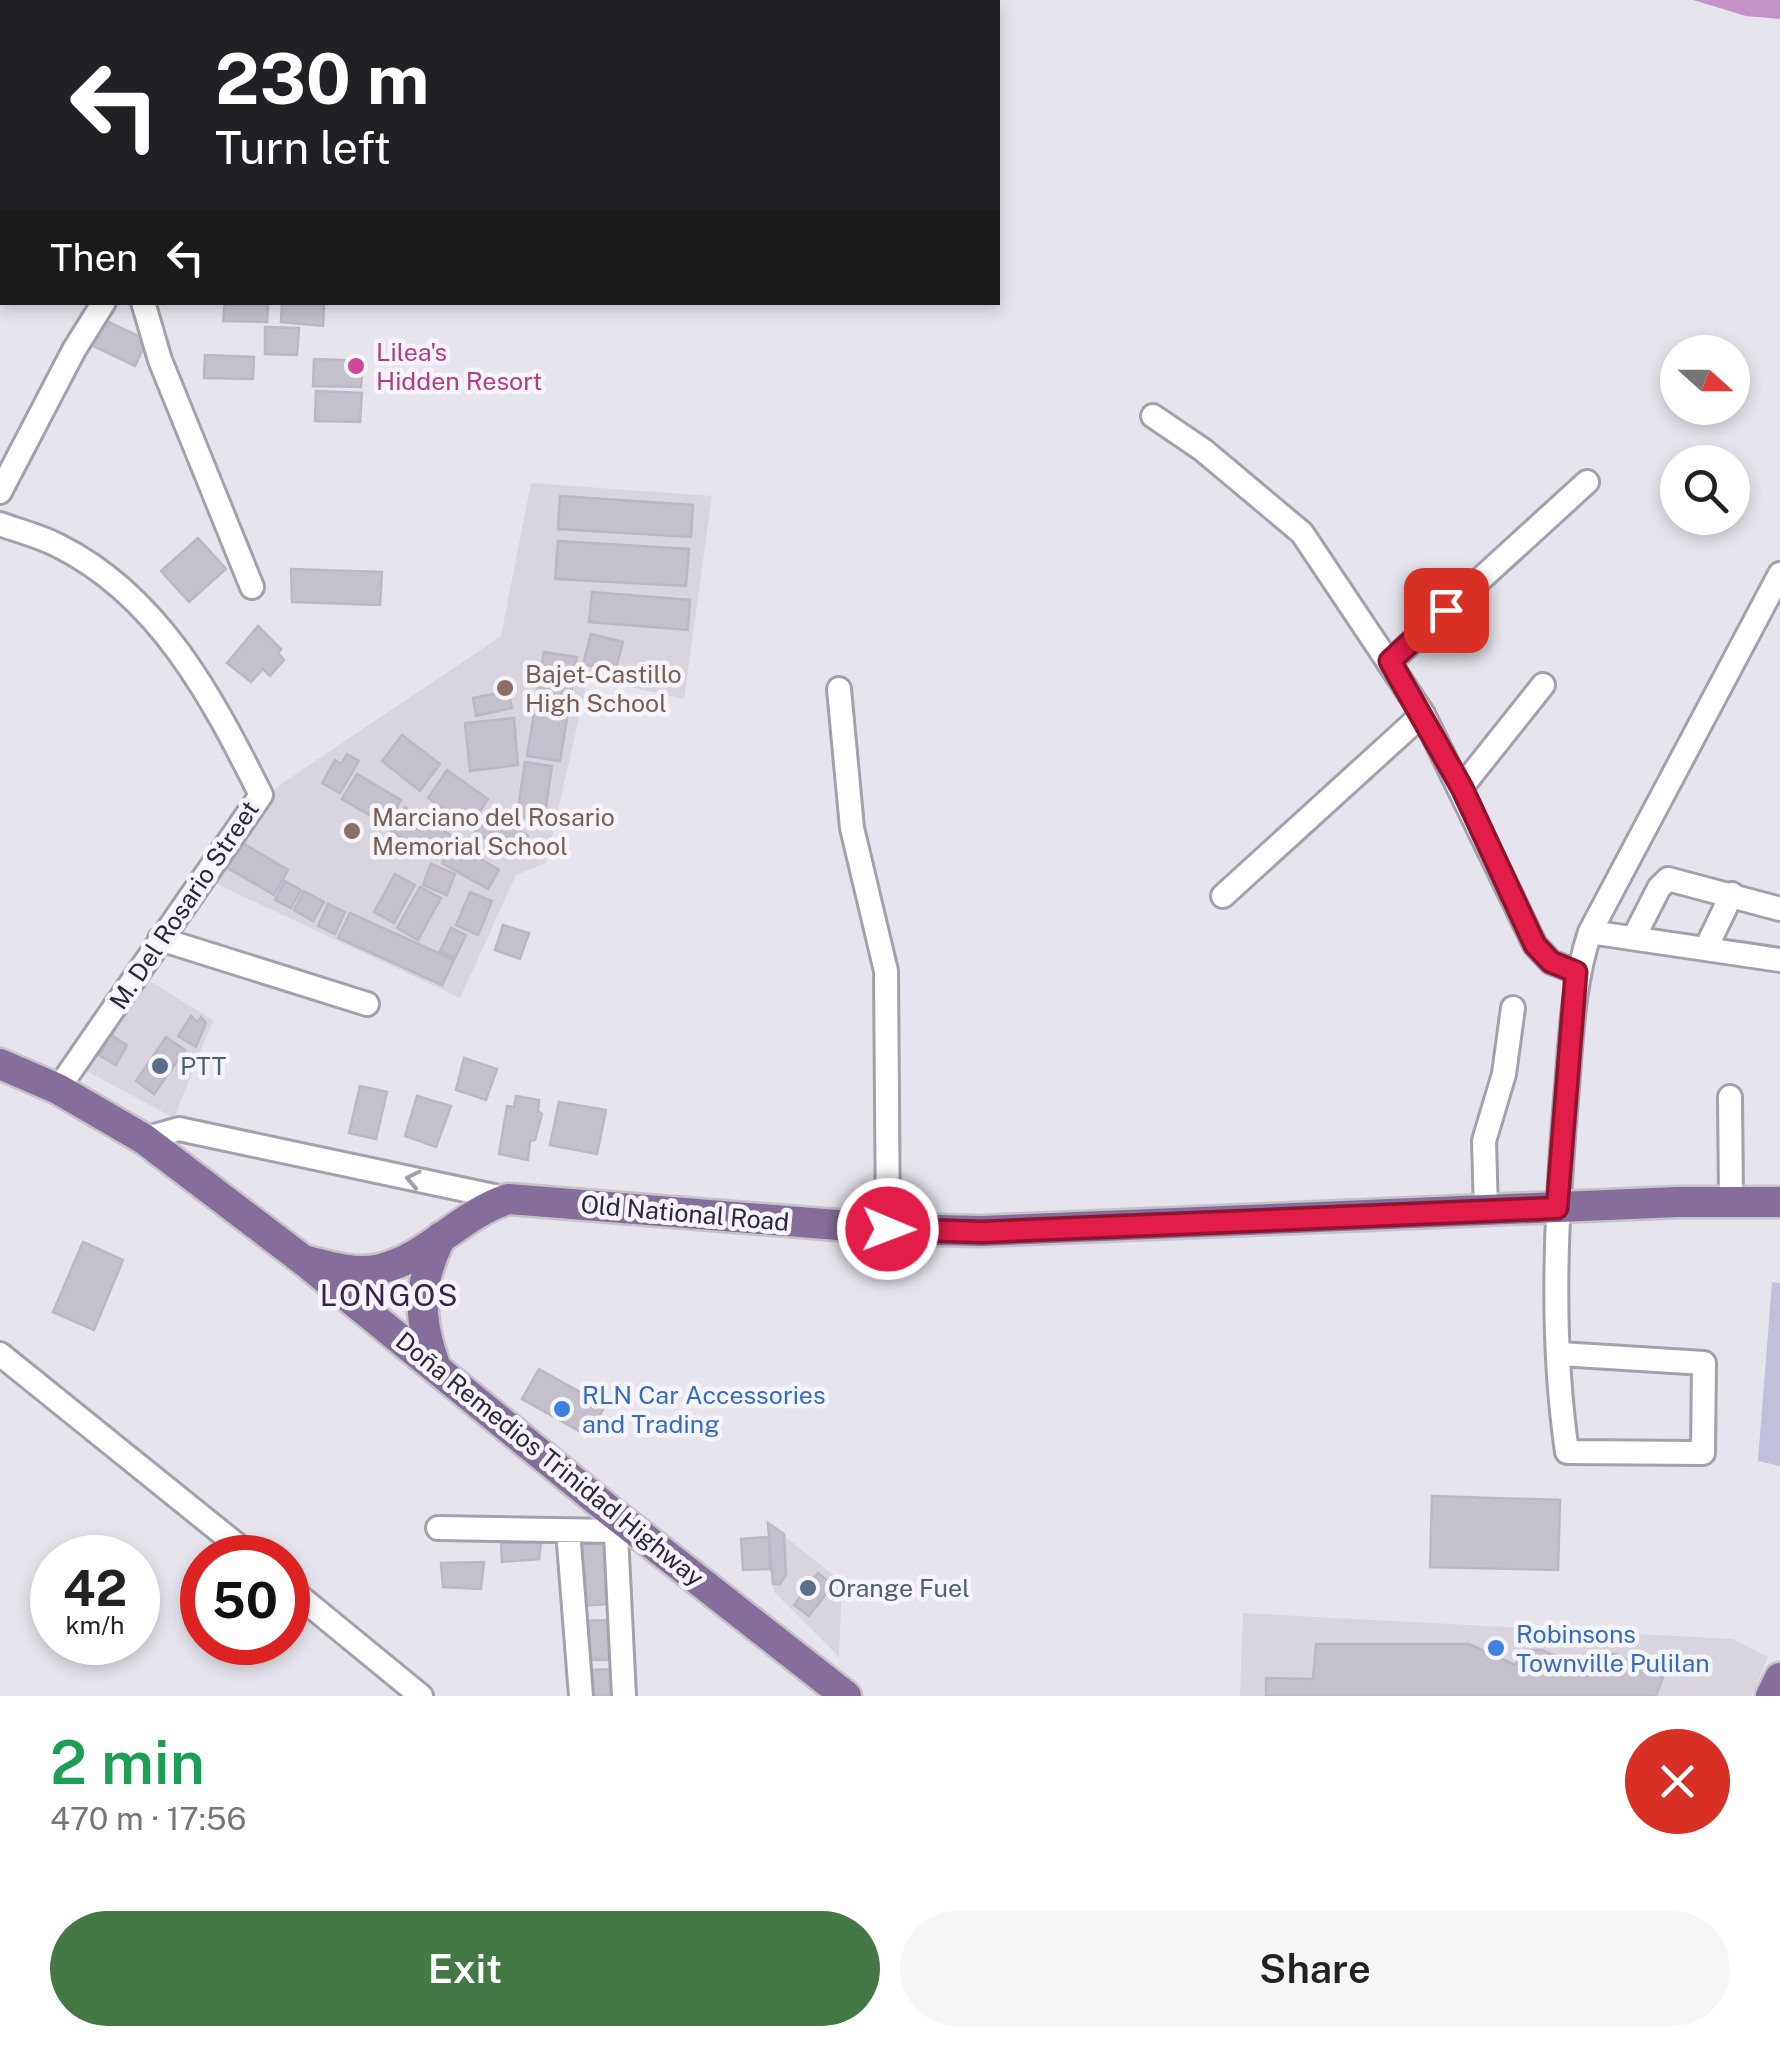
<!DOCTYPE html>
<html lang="en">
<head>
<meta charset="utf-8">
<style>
  body { margin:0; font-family:"Public Sans",sans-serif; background:#f6f6f6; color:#222; height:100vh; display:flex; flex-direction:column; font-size:38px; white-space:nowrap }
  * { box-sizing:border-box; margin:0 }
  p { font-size:32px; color:#767676 }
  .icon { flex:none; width:55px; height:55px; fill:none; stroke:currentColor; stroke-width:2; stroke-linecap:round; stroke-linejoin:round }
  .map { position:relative; height:1696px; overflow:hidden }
  .panel { display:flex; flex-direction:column; background:#fff; flex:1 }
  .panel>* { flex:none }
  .banner { position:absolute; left:0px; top:0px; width:1000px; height:305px; box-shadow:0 5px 15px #0003; background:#202124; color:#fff; overflow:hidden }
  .needle { width:65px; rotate:111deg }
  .buttons { position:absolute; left:1660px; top:335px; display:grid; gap:20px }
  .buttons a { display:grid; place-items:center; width:90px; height:90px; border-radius:50%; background:#fff; box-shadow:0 5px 15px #0003; font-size:50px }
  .speed { position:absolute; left:30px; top:1535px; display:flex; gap:20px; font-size:50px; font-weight:700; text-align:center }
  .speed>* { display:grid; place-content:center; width:130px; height:130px; border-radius:50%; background:#fff; box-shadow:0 5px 15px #0003; line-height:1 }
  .speed small { font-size:25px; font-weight:400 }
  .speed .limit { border:15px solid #d22; background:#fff; color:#111 }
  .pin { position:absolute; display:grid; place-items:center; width:85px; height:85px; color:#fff; margin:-42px; border-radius:20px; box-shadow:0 5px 15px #0006 }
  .me { position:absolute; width:110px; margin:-55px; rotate:91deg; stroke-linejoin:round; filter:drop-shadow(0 0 8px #0008) }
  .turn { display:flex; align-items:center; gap:35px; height:210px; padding:0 50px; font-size:45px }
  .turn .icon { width:130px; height:130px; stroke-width:2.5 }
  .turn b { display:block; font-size:70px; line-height:85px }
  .then { display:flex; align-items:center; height:95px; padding:0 50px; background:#0003; gap:20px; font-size:38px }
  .round { display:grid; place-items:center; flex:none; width:105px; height:105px; border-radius:52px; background:#f6f6f6 }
  .summary { display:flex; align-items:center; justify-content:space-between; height:170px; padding:0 50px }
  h1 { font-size:60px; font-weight:600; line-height:75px; color:#1e9e55 }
  .cta { display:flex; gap:20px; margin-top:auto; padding:20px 50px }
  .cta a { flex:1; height:115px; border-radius:60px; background:#447844; color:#fff; font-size:40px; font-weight:600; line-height:115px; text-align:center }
  .cta a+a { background:#f6f6f6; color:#222 }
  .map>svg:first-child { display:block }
  .built { fill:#d9d5df }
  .green { fill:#c0c0da }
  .water { fill:#c593ca }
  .building { fill:#c5c1cc; stroke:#bcb7c5; stroke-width:2.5 }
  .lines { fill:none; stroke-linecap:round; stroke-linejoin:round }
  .minor-casing { stroke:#a4a0ac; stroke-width:28 }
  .major-casing { stroke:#c5c2c8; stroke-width:35 }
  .minor { stroke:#fff; stroke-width:22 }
  .major { stroke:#856e9c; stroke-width:30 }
  .oneway { stroke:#a29da7 }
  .route-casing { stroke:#92132f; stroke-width:25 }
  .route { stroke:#e11d48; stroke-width:18 }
  .hotel-dot { fill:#d1479c; stroke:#f5f4f9; stroke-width:4 }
  .education-dot { fill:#8d6e63; stroke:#f5f4f9; stroke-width:4 }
  .service-dot { fill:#5c6f8a; stroke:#f5f4f9; stroke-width:4 }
  .shop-dot { fill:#3f7fe0; stroke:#f5f4f9; stroke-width:4 }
  .labels { text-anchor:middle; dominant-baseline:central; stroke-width:9; stroke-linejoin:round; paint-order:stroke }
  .hotel-label { font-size:25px; fill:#b23c85; stroke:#f5f4f9; text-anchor:start }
  .education-label { font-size:25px; fill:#785e54; stroke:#f5f4f9; text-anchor:start }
  .street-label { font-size:25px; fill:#30263b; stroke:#f5f4f9 }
  .service-label { font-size:25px; fill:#4e5e75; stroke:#f5f4f9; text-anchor:start }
  .shop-label { font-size:25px; fill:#366cbe; stroke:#f5f4f9; text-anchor:start }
  .quarter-label { font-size:30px; letter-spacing:2.5px; fill:#38244b; stroke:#f5f4f9 }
</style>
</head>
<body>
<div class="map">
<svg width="1780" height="1696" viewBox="0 0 1780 1696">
  <rect width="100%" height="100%" fill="#e6e4ec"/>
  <!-- built -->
  <path class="built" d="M531,483l181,13 -28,203 -96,-21 -42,185 -30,12 -56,123 -250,-117 67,-94 224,-151z
    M140,975l73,45 -39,98 -93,-50z
    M768,1523l74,59 -3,75 -65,-65z
    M1243,1613l490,26 35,18 -16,39h-512z"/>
  <!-- green -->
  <path class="green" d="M1772,1282l8,1v183l-22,-5z"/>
  <!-- water -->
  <path class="water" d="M1693,0h87v19l-34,-3z"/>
  <!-- building -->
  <path class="building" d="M225,302h43l-1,20 -44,-1z
    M282,302h42l-1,24 -42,-4z
    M102,319l45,21 -12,26 -46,-22z
    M265,327l34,1 -2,27 -32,-1z
    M205,355l49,2 -1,22 -49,-1z
    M314,359l49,2 -2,26 -48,-1z
    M316,391l46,2 -2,29 -45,-1z
    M560,496l133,9 -2,32 -133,-8z
    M198,538l28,31 -37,33 -28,-31z
    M558,541l131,8 -3,37 -131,-7z
    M291,569l91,3 -2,33 -88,-3z
    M592,592l98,8 -2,30 -99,-8z
    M258,626l23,23 -3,4 6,7 -14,16 -7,-7 -12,13 -24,-19z
    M591,634l32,8 -8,30 -32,-8z
    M544,652l33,5 -17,104 -33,-5z
    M508,691l4,17 -36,8 -3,-18z
    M514,718l4,47 -48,6 -5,-48z
    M402,735l38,29 -20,27 -38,-30z
    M347,754l12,7 -19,32 -18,-10 13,-23 6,4z
    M525,762l27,4 -8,54 -27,-4z
    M447,770l41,29 -19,28 -41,-29z
    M357,774l44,26 -15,25 -44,-26z
    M405,807l47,29 -15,23 -47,-29z
    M489,811l39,25 -14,22 -39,-26z
    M241,842l47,28 -14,25 -48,-28z
    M454,843l45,27 -11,19 -46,-26z
    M431,864l24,10 -8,21 -24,-10z
    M395,874l20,11 -21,38 -20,-11z
    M285,881l16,9 -10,18 -16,-8z
    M420,887l21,11 -23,42 -21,-12z
    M304,891l20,11 -11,19 -19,-11z
    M470,892l22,9 -14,34 -22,-10z
    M328,904l17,8 -10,22 -17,-8z
    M350,913l104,47 -12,25 -104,-47z
    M503,925l26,8 -9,26 -25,-9z
    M451,928l15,7 -11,23 -15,-7z
    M191,1016l6,6 4,-5 5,6 -10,24 -18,-11z
    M111,1035l16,10 -11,20 -17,-10z
    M166,1037l19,13 -31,44 -18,-13z
    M464,1058l33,11 -11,31 -30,-10z
    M360,1086l27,6 -11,47 -27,-6z
    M417,1096l34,10 -15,41 -31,-11z
    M516,1096l23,4 -1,11 4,3 -7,26 -5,1 -2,19 -29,-6 8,-48 7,1z
    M559,1102l47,8 -9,44 -47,-9z
    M83,1242l40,18 -29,70 -41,-18z
    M539,1369l66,37 -17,30 -66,-37z
    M1432,1496l128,4 -2,70 -128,-3z
    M768,1523l16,11 2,41 -6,9h-7z
    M769,1537l1,32 -27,1 -2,-31z
    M541,1541l-2,18 -37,3 -1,-19z
    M607,1541l2,63 -30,2 -2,-63z
    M484,1562l-3,27 -38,-2 -2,-24z
    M818,1573l15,12 -24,31 -15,-11z
    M611,1620l1,40h-27l-1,-39z
    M1316,1644h153l46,21 10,-15h17l46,20 8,-17 20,1 47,23 -7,19h-390v-18l47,1z
    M614,1669l2,27h-27l1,-26z"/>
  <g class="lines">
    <!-- minor casing -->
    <g class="minor-casing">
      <path id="minor" d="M0,256l2,1
        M143,302l17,58 92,227
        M1153,416l50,34 99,83 121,181 112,231 16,17 26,10
        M0,492l74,-142 30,-48
        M0,524c19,7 39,12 57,21 102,50 156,154 204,250l-203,294
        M1391,661l196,-179
        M839,689l13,139 34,143 2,258
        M1461,788l82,-103
        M1223,896l200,-182
        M1590,932l190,-358
        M1634,937l25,-49 9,-9 112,30
        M160,939l207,65
        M1706,948l26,-54
        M1730,1097l1,104
        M144,1139l35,-10 329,70
        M1486,1210l-2,-69 20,-67 9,-66
        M0,1354l253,204
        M1560,1354l144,9 -1,90 -136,-1c-17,-117 -11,-236 -1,-353 5,-57 6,-113 24,-167l190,28
        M615,1515l9,181
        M438,1528l178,3
        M568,1531l13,165
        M288,1587l133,109"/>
    </g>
    <!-- major casing -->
    <g class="major-casing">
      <path id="major" d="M0,1064l58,25 86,50 159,121 312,255 231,181
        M303,1260c24,6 52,15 77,9 48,-11 81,-55 128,-70l380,30 94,2 696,-29h102
        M436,1368c-18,-49 -19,-84 5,-131
        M1771,1696l9,-18"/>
    </g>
    <!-- minor -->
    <use href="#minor" class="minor"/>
    <!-- major -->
    <use href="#major" class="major"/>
  </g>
  <!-- one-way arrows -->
  <defs><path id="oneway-chevron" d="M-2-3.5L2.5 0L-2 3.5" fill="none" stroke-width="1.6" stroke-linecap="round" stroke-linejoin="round" transform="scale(2.5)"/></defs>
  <use class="oneway" href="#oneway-chevron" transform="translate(413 1179) rotate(-168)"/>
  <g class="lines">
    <!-- route casing -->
    <g class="route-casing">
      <path id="route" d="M888,1229l94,3 575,-24 19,-236 -25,-10 -16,-17 -73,-157 -72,-127 56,-51"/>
    </g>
    <!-- route -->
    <use href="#route" class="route"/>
  </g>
  <!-- markers -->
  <circle class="hotel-dot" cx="356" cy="366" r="10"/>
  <g class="education-dot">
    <circle cx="505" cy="688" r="10"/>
    <circle cx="352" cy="831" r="10"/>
  </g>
  <g class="service-dot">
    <circle cx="160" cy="1066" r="10"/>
    <circle cx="808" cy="1588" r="10"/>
  </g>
  <g class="shop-dot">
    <circle cx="562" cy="1409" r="10"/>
    <circle cx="1496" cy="1648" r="10"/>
  </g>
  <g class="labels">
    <!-- hotel labels -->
    <g class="hotel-label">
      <text x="376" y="352">Lilea's<tspan x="376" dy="29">Hidden Resort</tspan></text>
    </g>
    <!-- education labels -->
    <g class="education-label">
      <text x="525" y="674">Bajet-Castillo<tspan x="525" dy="29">High School</tspan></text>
      <text x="372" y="817">Marciano del Rosario<tspan x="372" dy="29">Memorial School</tspan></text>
    </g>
    <!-- street labels -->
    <g class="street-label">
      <text transform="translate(184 905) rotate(-56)">M. Del Rosario Street</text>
      <text transform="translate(685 1213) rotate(5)">Old National Road</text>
      <text transform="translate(550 1459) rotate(39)">Doña Remedios Trinidad Highway</text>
    </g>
    <!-- service labels -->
    <g class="service-label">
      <text x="180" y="1066">PTT</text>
      <text x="828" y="1588">Orange Fuel</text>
    </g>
    <!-- shop labels -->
    <g class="shop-label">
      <text x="582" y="1395">RLN Car Accessories<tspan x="582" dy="29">and Trading</tspan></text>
      <text x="1516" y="1634">Robinsons<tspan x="1516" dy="29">Townville Pulilan</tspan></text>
    </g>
    <!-- quarter labels -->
    <g class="quarter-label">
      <text x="390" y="1295">LONGOS</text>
    </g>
  </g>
</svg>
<div class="buttons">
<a><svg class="needle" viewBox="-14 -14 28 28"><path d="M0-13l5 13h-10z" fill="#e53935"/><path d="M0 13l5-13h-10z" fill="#767676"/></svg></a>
<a><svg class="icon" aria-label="search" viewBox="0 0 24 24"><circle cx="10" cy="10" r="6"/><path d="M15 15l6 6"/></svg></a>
</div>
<div class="speed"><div>42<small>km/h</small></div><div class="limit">50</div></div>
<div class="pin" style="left:1446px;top:610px;background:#d93025"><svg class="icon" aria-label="arrive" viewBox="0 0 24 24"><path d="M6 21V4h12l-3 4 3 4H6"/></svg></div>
<svg class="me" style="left:888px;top:1229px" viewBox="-20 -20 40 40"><circle r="17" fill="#e11d48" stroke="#fff" stroke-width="3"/><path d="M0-11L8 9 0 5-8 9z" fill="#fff"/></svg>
<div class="banner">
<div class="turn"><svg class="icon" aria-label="left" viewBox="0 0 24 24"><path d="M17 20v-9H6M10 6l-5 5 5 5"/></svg><div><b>230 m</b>Turn left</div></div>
<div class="then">Then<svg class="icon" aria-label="left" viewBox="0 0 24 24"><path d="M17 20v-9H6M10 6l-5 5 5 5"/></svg></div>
</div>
</div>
<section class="panel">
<div class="summary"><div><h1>2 min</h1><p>470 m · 17:56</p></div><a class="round" style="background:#d93025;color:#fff"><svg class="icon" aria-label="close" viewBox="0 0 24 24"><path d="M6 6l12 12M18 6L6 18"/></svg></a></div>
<div class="cta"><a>Exit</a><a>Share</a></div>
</section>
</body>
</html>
